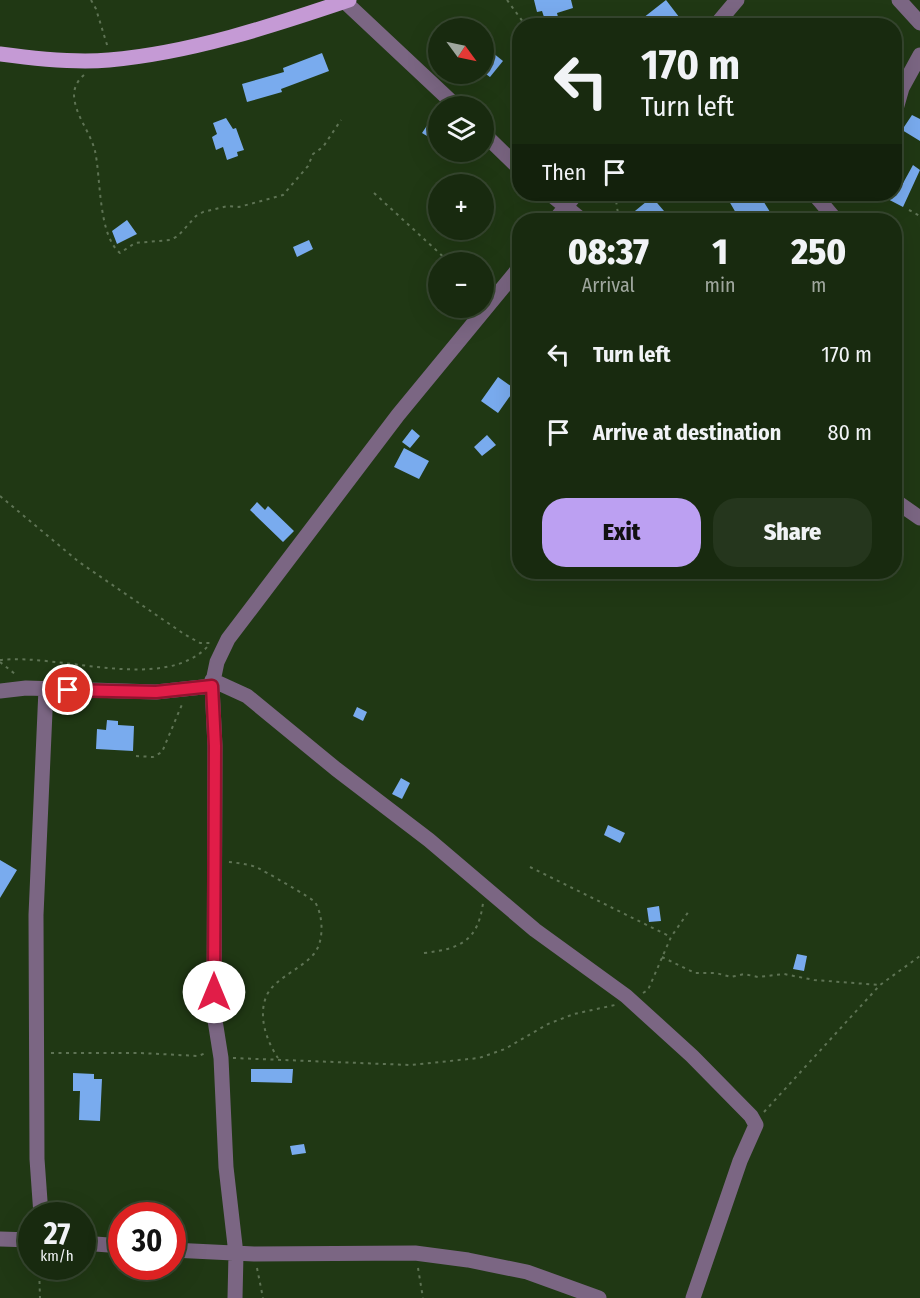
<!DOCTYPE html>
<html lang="en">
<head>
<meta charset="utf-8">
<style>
  body { margin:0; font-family:"Fira Sans Condensed",sans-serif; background:#25361d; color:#f1f3f6; height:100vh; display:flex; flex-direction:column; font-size:22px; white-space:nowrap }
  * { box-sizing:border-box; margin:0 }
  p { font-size:20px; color:#9fa79e }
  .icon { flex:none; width:33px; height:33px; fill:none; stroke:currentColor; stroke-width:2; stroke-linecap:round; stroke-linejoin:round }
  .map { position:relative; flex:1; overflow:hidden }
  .drawer { position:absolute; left:512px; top:213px; width:390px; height:366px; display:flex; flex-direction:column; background:#182a0f; border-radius:24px; box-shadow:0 6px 24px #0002,0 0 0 2px #36462f }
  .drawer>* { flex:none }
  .banner { position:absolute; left:512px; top:18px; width:390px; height:183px; border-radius:24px; box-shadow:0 6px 24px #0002,0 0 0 2px #36462f; background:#182a0f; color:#f1f3f6; overflow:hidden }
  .needle { width:39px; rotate:123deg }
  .controls { position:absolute; left:428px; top:18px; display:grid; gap:12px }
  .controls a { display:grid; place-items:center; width:66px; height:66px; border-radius:50%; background:#182a0f; box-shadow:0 6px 24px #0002,0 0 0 2px #36462f; font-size:30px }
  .speed { position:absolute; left:18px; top:1202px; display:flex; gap:12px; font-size:30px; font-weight:700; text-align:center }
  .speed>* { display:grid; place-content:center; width:78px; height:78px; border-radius:50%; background:#182a0f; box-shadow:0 6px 24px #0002,0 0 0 2px #36462f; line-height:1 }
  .speed small { font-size:15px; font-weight:400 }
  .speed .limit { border:9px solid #d22; background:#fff; color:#111 }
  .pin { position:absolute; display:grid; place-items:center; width:51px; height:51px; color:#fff; margin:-26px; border:3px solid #fff; border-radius:50%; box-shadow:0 2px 6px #0007 }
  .me { position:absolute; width:66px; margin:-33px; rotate:0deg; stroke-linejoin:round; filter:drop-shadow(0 0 4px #0008) }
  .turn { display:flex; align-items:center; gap:21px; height:126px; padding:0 30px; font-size:27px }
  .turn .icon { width:78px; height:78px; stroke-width:2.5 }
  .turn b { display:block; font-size:42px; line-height:51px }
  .then { display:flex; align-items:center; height:57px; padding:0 30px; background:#0003; gap:12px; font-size:22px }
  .eta { display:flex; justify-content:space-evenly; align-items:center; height:102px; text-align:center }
  .eta b { font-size:36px; font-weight:800; line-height:42px }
  .cta { display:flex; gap:12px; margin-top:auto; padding:12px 30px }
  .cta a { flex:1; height:69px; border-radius:24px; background:#bca0f2; color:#111; font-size:24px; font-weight:800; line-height:69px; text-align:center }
  .cta a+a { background:#25361d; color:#f1f3f6 }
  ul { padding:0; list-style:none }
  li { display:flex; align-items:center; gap:18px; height:78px; padding:0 30px }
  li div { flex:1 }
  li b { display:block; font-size:22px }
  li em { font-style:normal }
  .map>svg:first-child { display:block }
  .building { fill:#79abee }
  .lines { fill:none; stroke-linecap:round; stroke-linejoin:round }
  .path { stroke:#5e7354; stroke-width:2; stroke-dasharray:3 4.5; stroke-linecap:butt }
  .minor { stroke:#7b6683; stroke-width:15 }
  .major { stroke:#c59ad5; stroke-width:15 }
  .route-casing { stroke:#92132f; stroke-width:15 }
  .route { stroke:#e11d48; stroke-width:10 }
</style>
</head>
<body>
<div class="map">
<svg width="920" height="1298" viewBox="0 0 920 1298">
  <rect width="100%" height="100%" fill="#203814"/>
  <!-- building -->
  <path class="building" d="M534,0h37l2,8 -16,5 1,4 -13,3 -3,-9 -5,1z
    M666,0l20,26h-37l-6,-8z
    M483,45l20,16 -13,16 -7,-5z
    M322,53l7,18 -48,18 1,3 -35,10 -5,-18 42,-12 -1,-4z
    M438,109v21l-6,9 -10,-6z
    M912,115l8,4v22l-18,-11z
    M226,118l7,11 3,-1 8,22 -7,2 1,4 -11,4 -4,-13 -7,3 -4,-13 5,-3 -4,-11z
    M913,165l7,5 -17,37 -25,-13h16v-14l8,5z
    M733,194h26l16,26h-35l-11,-19 6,-4z
    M652,197l12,14 -11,9h-29z
    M127,220l10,14 -20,10 -5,-13z
    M309,240l4,9 -16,8 -4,-10z
    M498,377l17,12 -17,24 -17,-12z
    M412,429l8,7 -10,12 -8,-6z
    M487,435l9,10 -14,11 -8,-9z
    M404,448l25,13 -10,18 -25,-12z
    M257,502l8,8 3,-4 26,25 -11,11 -33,-32z
    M357,707l10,5 -4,9 -10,-5z
    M107,720l11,1v4l16,1 -1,25 -37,-2 1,-20 9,1z
    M401,778l9,5 -8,16 -10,-5z
    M608,825l17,8 -5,10 -16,-8z
    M0,860l17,10 -17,28z
    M659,906l2,15 -12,1 -2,-14z
    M797,954l10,2 -3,15 -11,-2z
    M251,1069h42l-1,14 -41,-1z
    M73,1073l21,1v5h8l-2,42 -21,-1 1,-29h-7z
    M304,1144l2,9 -14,2 -2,-9z"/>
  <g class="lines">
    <!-- path -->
    <path class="path" d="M91,0l5,9 12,39
      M507,0l19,26
      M84,75c-6,5 -10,12 -10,20 1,21 16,36 21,56 6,27 3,84 25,102l15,-10 35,-3 8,-4 18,-20 7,-4 25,-6 11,1 44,-12 25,-29 5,-12 10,-7 18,-27
      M374,193l75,69
      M615,194l4,26
      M909,210l11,6
      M0,496l79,66 105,72 16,9h11
      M0,660c60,-7 165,34 209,-15
      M0,662l15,12
      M136,756l17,1 9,-5 21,-50
      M229,862c9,1 18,2 27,5 5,2 57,32 59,35 8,13 9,36 1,49 -12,18 -42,26 -50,46 -8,20 1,45 12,61
      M530,867l141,70
      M424,953c36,-4 54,-12 59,-50
      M662,957l33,16h21l15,4 13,-3 14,3 26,-3 30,6 66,5
      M643,993l5,-3 23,-53 18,-26
      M51,1053h90l57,3 8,-3
      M233,1058l177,7 69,-7 26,-9 43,-25 26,-10 41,-9
      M764,1112l116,-127 40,-29
      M39,1266l1,32
      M257,1268l6,30
      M418,1268l5,30"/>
    <!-- minor -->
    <path class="minor" d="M343,0l113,106
      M899,0l21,23
      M715,26l22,-26
      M894,116l8,-28 18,-33
      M483,133l36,35
      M550,194l32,26
      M814,194l22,26
      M555,220l21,-26
      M894,500l26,18
      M212,680l35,16 89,73 93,71 106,90 91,66 66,60 59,60 5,9 -16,36 -47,137
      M212,686l3,60 -1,268 7,44 5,109 10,87 -1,44
      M0,691l26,-3 130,4 56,-6 5,-24 11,-23 170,-224 121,-147
      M41,1215l-4,-56 -1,-244 10,-226
      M0,1239l32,1
      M82,1243l40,3
      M172,1250l82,4 161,-1 53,7 59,12 72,26"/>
    <!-- major -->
    <path class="major" d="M0,54c36,5 73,9 109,6 81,-7 163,-34 240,-60"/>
  </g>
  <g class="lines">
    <!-- route casing -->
    <g class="route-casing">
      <path id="route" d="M68,690l88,2 56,-6 3,60 -1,246"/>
    </g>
    <!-- route -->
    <use href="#route" class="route"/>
  </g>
</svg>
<div class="controls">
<a><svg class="needle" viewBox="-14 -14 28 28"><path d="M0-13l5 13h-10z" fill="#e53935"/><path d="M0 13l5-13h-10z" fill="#9fa79e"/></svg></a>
<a><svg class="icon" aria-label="layers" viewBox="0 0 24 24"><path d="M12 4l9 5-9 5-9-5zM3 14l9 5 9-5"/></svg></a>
<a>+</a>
<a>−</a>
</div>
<div class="speed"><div>27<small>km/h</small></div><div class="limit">30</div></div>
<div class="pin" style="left:68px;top:690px;background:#d93025"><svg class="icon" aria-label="arrive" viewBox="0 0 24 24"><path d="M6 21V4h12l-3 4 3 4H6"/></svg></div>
<svg class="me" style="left:214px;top:992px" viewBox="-20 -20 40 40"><circle r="19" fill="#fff"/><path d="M0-13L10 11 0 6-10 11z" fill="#e11d48"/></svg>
<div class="banner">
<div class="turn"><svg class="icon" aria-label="left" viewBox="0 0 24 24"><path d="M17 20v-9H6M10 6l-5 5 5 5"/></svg><div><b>170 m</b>Turn left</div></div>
<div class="then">Then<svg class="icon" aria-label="arrive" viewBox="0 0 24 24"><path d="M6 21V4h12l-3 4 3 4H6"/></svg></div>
</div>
<section class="drawer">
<div class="eta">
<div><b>08:37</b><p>Arrival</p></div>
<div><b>1</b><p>min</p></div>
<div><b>250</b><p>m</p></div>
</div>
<ul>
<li><svg class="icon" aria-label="left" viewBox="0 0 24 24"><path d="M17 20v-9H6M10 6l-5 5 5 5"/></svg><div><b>Turn left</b></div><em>170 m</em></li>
<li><svg class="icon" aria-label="arrive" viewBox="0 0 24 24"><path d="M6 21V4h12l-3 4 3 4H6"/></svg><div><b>Arrive at destination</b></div><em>80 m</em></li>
</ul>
<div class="cta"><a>Exit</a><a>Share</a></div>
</section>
</div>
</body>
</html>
